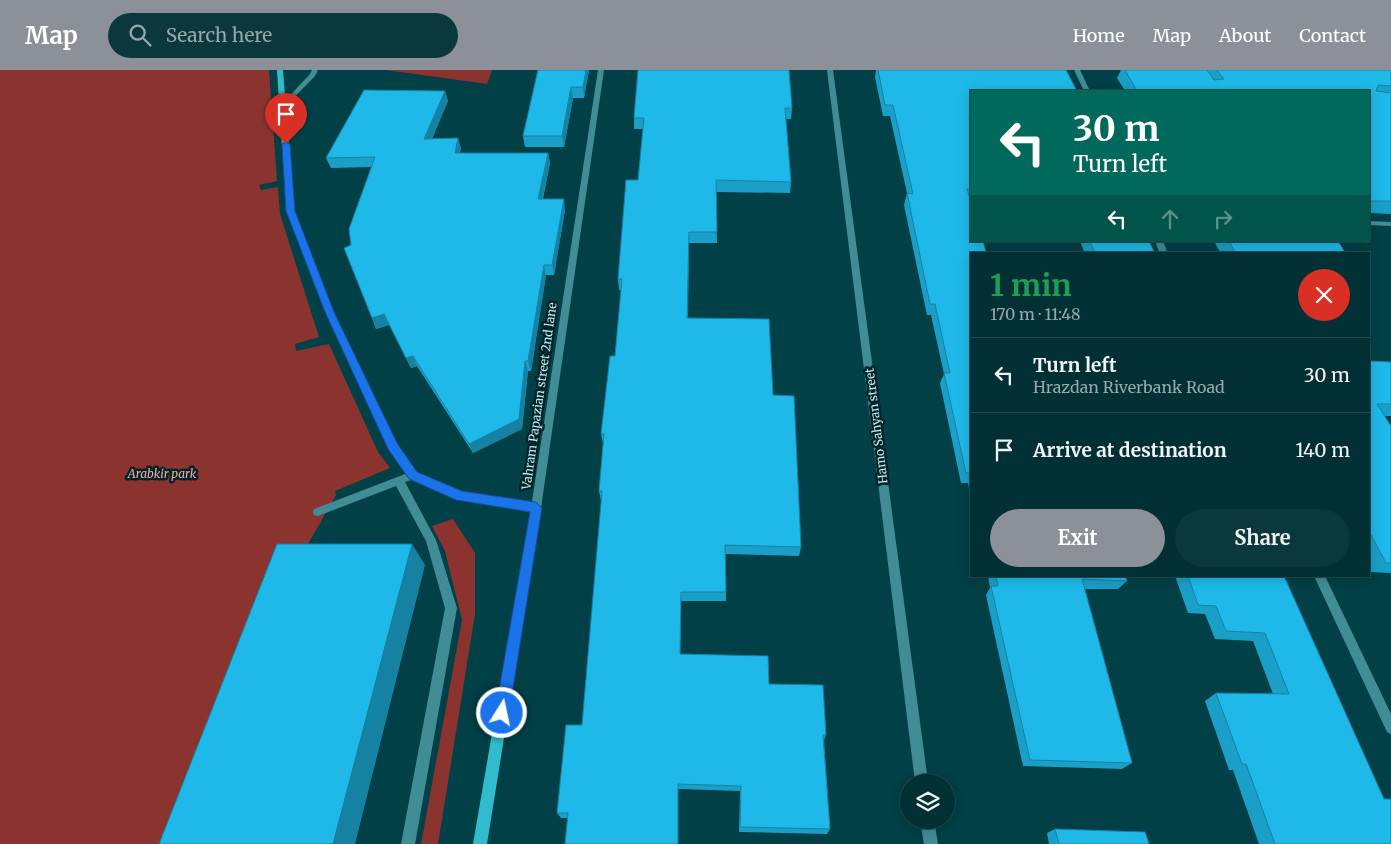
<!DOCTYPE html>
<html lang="en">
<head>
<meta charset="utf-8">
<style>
  body { margin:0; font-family:Merriweather,serif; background:#0a383c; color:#f1f3f6; height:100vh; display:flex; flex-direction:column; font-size:19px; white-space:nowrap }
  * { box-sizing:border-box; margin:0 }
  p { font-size:16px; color:#95a9ac }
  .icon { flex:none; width:28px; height:28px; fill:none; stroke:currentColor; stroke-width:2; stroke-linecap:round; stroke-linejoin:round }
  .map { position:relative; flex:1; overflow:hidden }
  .drawer { position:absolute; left:970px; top:182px; width:400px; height:325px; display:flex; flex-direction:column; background:#003034; border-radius:0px; box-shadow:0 2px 12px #0003,0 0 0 1px #224b4f }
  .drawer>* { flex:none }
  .top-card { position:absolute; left:970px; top:20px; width:400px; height:152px; border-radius:0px; box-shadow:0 2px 12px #0003,0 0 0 1px #224b4f; background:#00695c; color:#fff; overflow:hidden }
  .controls { position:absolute; left:900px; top:704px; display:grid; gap:10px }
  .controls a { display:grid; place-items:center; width:55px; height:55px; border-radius:50%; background:#003034; box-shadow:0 2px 12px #0003,0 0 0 1px #224b4f; font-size:25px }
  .pin { position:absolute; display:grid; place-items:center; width:42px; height:42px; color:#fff; margin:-51px -21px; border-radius:50% 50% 50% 0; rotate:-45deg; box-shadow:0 0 5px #0007 }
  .pin .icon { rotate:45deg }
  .me { position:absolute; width:55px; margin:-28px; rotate:10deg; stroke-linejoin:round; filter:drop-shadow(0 0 4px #0008) }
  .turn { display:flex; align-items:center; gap:18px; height:105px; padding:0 20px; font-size:22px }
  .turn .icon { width:65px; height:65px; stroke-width:2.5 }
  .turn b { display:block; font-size:35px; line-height:42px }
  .lanes { display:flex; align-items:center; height:48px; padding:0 20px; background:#0003; justify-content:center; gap:25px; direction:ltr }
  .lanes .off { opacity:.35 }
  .round { display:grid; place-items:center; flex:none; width:52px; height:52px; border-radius:26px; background:#0a383c }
  .summary { display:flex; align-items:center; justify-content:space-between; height:85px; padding:0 20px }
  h1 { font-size:30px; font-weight:700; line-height:38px; color:#1e9e55 }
  .action { display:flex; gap:10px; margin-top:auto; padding:10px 20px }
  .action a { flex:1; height:58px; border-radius:30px; background:#8c9099; color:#fff; font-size:20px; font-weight:700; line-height:58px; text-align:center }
  .action a+a { background:#0a383c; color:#f1f3f6 }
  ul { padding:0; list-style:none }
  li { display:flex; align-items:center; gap:15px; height:75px; padding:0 20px; border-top:1px solid #224b4f }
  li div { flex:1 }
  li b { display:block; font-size:19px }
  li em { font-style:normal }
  header { display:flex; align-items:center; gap:30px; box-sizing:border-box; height:70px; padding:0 25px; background:#8c9099; color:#fff }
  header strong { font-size:24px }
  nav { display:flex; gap:28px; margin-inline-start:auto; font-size:18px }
  .search { width:350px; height:45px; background:#0a383c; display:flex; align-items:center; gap:12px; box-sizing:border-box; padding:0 18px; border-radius:28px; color:#95a9ac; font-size:19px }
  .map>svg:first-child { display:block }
  .green { fill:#8b342f }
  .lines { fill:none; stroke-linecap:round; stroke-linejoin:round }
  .lane { fill:#418d96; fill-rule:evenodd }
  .street { fill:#418d96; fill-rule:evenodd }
  .secondary { fill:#30bccc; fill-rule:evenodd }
  .wall { fill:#1a9fc8 }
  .shaded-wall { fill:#1582a3 }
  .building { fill:#1eb9e9; stroke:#1582a3 }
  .route { fill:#1a73e8; stroke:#114b97 }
  .labels { text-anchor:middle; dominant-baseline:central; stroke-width:5; stroke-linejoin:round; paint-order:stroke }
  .street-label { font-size:12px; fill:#bfeef4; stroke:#022428 }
  .park-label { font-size:12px; font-style:italic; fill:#f0ada5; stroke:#022428 }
</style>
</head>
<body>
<header>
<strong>Map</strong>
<div class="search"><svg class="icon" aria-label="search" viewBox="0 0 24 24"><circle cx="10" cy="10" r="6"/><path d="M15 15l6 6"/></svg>Search here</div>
<nav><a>Home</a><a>Map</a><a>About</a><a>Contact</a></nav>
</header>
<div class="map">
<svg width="1391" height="774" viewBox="0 0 1391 774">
  <rect width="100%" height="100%" fill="#004046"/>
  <!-- green -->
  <path class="green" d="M0,0h269l8,111 -18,4 2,5 17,-3 2,27 39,123 -24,7 1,7 33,-7 49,108 12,16 -55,23 1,4 -40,70 -104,279h-192z
    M386,0h106l-5,14z
    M453,449l22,34v61l-37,230h-17l41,-224 -17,-69 -13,-25z"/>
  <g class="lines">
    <!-- lane -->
    <path class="lane" d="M312,0h6l-3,6 -30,31h-4v-2l29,-31z
      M1369,151l22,1v4l-22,-1z
      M413,401l4,1 1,3 -1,3 -12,4 31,58 21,68 -42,236h-14l44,-236 -19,-67 -30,-55 -78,30 -4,-1 -1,-3 1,-3z"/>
    <!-- street -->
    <path class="street" d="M598,0h6l-63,438 -1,3 -4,1 -4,-1 -1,-3z
      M827,0h6l95,712h-13z
      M1074,0h6l10,21h-6z
      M1155,171h8l5,13h-8z
      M1314,506h11l66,138v20l-4,-2z
      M920,750h14l4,24h-14z"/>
    <!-- secondary -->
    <path class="secondary" d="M277,0h6l11,141 40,101 62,132 21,28 45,20 74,12 4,1 1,3 -54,336h-14l57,-332 -69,-12 -52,-22 -20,-29 -63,-137 -40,-101z"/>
  </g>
  <!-- wall -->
  <path class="wall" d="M538,0h51l-5,28h-11l-9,49h-39l-2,-11z
    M638,0l154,38 -1,11h-5l5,63 -1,11 -74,-1 1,51h-28l-1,75 85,77 28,152 -2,9 -74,-2 1,38v9h-45l-1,53 89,30 57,51 -2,5 6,89 -3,5 -88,-2 1,-41 -61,-2 -112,29h-6l-4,-5 25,-88 20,-224h-1l-2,-10 4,-47 -2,-10 14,-78 6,-66h-2l-1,-11 20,-99 5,-51h-9v-11z
    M876,0h190l-95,21v408l-3,-16h-7l-21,-100 4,-9 -13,-59h-4l-23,-110 3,-12 -17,-77h-7l-8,-39z
    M1121,0h270v144l-22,-1v-122h-244l-8,-13z
    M445,21l3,10 -16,38 29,9 -1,5h88l2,10 -7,36 22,11 -11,65h-8l-15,96h-3l-6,58 -49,24 -56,-87 -6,2 -22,-43 -13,4 -4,-11 -21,-73 21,-78 -41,1 -5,-10z
    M1080,171h69l6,13h-70z
    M1214,171h124l8,13h-125z
    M1369,291l22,1v54h-7l7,10v147l-20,-1 -2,-4z
    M988,506h137l2,5 -9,8h-33l47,174 -10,6 -99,-3 -37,-171 4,-7z
    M1175,506h109l107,268h-132l-26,-74h-4l-24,-69 11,-8 57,1 -20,-53 -38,-2 -10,-25 -17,-1z
    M1055,759l94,15h-100l-2,-11z"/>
  <!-- shaded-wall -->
  <path class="shaded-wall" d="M586,0h3l-5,28 -1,-11z
    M571,17l2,11 -9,49 -2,-11z
    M445,21l3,10 -21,48 -3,-10z
    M458,68l3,10 -4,15 -2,-10z
    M548,83l2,10 -10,46 -2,-10z
    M564,129l1,11 -11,65 -2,-10z
    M544,195l2,10 -15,96 -3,-10z
    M384,244l5,11 -13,4 -4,-11z
    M413,286l4,10 -6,2 -5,-10z
    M525,291l3,10 -6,58 -49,24 -4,-9z
    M412,474l13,21 -70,279h-22z"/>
  <!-- building -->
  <path class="building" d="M538,0h48l-3,17h-12l-9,49h-39z
    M638,0h151l3,38h-7l6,74 -75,-2 1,52h-28l-2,86 82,1 4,76 21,1 7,151 -76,-2 1,47h-45l-1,62 88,2 1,28 54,1 3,50h-3l7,94 -90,-2 1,-41 -63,-2v60h-113l3,-31h-11l9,-88h16l20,-234h-3l5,-57h-3l9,-78h5l7,-77h-4l8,-99h12l6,-62h-10z
    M878,0h188l11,21h-106v27h-2l2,7v64h-4l4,13v39h12l3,11h10v2h-25v219h-5l-22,-100h6l-15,-69h-5l-23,-111 6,1 -20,-89h-8z
    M1125,0h82l7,10 10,-1 -7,-9h174v16l-13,-1 -2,6 15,2v108h-22v-110h-232z
    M364,20l81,1 -21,48 34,-1 -3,15h93l-10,46h26l-12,66h-8l-16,96h-3l-6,58 -50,25 -56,-88 -7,2 -22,-44 -12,4 -28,-70 7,-3 -2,-16 26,-72 -49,1z
    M1090,171h59l6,13h-60z
    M1229,171h109l8,13h-110z
    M1369,291l22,1v42h-14l14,22v137h-5l-17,-32z
    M277,474h135l-79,300h-174z
    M996,506h129l2,5 -45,-2 50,184 -102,-3 -39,-174h7z
    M1188,506h96l100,223h7v45h-116l-29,-80h-4l-26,-71 73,1 -24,-61 -39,-2 -10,-25 -18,-1z
    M1055,759l90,3 4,12h-90z"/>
  <!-- route -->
  <path class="route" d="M286,72l4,2 5,67 39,101 63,131 20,29 45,19 74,11 6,6 -33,205 -2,5 -5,2 -5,-2 -2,-5 35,-201 -74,-12 -47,-21 -21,-30 -63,-137 -39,-101 -4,-67z"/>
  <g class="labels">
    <!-- street labels -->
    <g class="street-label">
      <text transform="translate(539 326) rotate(-82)">Vahram Papazian street 2nd lane</text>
      <text transform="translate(876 356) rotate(-97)">Hamo Sahyan street</text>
    </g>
    <!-- park labels -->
    <g class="park-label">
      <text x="162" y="403">Arabkir park</text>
    </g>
  </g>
</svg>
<div class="controls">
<a><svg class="icon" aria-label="layers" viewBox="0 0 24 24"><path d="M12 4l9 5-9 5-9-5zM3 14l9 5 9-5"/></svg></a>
</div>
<div class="pin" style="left:286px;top:74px;background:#d93025"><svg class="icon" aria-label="arrive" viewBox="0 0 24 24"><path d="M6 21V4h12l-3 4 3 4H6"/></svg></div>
<svg class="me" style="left:502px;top:643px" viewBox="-20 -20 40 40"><circle r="17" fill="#1a73e8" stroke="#fff" stroke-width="3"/><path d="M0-11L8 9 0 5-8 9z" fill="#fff"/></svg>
<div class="top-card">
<div class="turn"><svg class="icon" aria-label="left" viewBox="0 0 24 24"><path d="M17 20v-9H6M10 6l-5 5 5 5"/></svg><div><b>30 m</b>Turn left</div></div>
<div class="lanes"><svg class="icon" aria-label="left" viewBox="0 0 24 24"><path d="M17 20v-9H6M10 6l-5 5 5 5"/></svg><svg class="icon off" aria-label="ahead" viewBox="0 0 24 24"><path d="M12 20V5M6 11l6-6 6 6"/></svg><svg class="icon off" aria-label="right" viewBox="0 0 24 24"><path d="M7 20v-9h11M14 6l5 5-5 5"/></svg></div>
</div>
<section class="drawer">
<div class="summary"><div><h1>1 min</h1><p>170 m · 11:48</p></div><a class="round" style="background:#d93025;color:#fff"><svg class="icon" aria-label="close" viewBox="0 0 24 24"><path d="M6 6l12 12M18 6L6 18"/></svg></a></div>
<ul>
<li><svg class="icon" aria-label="left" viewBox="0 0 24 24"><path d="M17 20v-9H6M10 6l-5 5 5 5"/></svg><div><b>Turn left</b><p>Hrazdan Riverbank Road</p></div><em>30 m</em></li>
<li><svg class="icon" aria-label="arrive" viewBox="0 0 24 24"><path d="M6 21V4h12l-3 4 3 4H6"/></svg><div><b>Arrive at destination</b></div><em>140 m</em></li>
</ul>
<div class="action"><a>Exit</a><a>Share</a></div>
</section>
</div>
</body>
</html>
